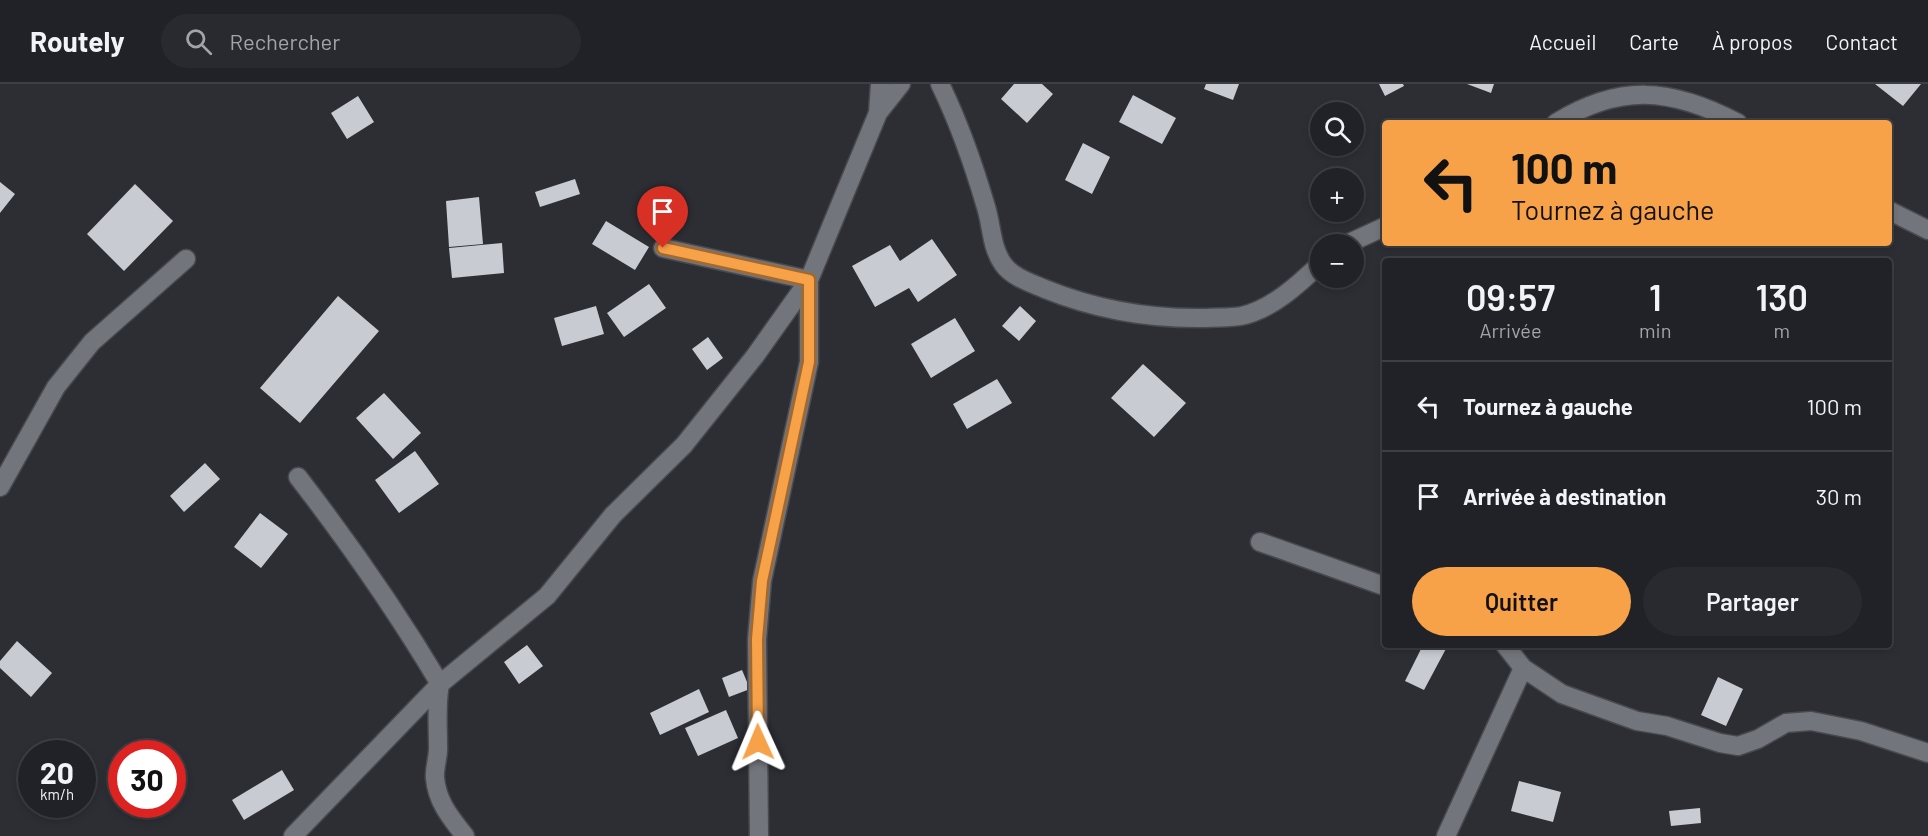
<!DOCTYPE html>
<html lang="fr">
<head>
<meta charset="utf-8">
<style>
  body { margin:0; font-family:Barlow,sans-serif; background:#292a2f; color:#f1f3f6; height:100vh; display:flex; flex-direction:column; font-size:22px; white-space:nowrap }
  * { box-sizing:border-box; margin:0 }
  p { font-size:20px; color:#a2a4a7 }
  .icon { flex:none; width:33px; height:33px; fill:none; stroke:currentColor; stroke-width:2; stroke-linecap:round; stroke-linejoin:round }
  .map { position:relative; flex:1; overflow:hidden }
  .sheet { position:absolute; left:1382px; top:174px; width:510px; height:390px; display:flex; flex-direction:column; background:#212227; border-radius:6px; box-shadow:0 3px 9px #0003,0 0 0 2px #3e3f44 }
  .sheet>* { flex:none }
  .top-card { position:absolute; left:1382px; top:36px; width:510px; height:126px; border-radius:6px; box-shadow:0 3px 9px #0003,0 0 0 2px #3e3f44; background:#f7a149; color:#111; overflow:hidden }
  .fabs { position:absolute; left:1310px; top:18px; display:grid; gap:12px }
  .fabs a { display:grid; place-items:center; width:54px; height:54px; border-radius:50%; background:#212227; box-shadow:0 3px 9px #0003,0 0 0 2px #3e3f44; font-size:30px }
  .speed { position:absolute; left:18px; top:656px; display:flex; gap:12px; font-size:30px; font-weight:700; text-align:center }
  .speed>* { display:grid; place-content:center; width:78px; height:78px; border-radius:50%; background:#212227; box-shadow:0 3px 9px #0003,0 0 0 2px #3e3f44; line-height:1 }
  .speed small { font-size:15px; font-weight:400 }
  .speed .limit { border:9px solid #d22; background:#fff; color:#111 }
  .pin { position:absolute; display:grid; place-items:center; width:51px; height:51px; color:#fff; margin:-62px -26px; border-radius:50% 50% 50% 0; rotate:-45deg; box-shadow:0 0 6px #0007 }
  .pin .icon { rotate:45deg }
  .me { position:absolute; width:66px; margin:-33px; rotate:359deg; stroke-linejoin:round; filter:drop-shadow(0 0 4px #0008) }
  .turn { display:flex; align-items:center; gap:21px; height:126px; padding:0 30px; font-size:27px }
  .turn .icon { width:78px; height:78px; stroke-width:2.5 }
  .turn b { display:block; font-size:42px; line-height:51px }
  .eta { display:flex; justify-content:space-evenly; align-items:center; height:102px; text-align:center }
  .eta b { font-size:36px; font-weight:600; line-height:42px }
  .cta { display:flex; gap:12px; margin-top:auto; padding:12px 30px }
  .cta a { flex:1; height:69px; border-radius:36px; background:#f7a149; color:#111; font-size:24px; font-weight:600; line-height:69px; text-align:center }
  .cta a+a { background:#292a2f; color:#f1f3f6 }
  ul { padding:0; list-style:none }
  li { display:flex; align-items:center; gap:18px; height:90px; padding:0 30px; border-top:2px solid #3e3f44 }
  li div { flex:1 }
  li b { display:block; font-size:22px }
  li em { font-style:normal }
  header { display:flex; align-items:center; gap:36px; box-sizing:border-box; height:84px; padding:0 30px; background:#212227; border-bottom:2px solid #3e3f44 }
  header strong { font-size:28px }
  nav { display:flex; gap:33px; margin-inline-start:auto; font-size:21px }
  .search { width:420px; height:54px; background:#292a2f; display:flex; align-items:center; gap:15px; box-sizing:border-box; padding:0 21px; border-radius:33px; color:#a2a4a7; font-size:22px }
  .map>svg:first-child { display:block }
  .building { fill:#c8cbd2 }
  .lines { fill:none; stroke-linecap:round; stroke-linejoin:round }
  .minor-casing { stroke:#48494e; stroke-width:21 }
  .minor { stroke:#73757c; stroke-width:18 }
  .route-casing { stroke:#a1692f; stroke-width:15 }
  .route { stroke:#f7a149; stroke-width:10 }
</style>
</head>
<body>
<header>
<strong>Routely</strong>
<div class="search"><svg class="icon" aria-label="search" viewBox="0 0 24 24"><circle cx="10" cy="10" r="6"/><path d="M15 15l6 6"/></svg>Rechercher</div>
<nav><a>Accueil</a><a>Carte</a><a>À propos</a><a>Contact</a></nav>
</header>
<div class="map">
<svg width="1928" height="752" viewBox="0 0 1928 752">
  <rect width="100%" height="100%" fill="#2c2e34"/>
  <!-- building -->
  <path class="building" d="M1014,0h28l11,10 -26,29 -26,-24z
    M1206,0h33l-6,16 -29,-11z
    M1379,0h24l1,2 -19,10z
    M1467,0h27l-3,9z
    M1875,0h46l-18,22z
    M1133,11l43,23 -14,26 -43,-22z
    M358,12l16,26 -27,17 -16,-26z
    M1083,59l27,14 -18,37 -27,-14z
    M575,95l5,15 -40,13 -5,-15z
    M0,98l15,12 -15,19z
    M135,100l38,37 -49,50 -37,-37z
    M479,113l4,47 -34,3 -3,-46z
    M606,137l43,26 -14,23 -43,-26z
    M932,155l25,36 -39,27 -9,-14 -34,19 -23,-41 38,-21 10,16z
    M502,159l2,30 -52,5 -3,-30z
    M649,200l17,24 -42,29 -17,-24z
    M338,212l41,35 -79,92 -40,-35z
    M596,222l8,28 -42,12 -8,-28z
    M1020,222l16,15 -17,20 -17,-15z
    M955,234l20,33 -44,27 -20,-34z
    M708,253l15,21 -16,12 -15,-21z
    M1143,280l43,39 -32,34 -43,-39z
    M997,295l15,24 -45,26 -14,-25z
    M384,309l37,40 -28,26 -37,-41z
    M415,367l24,33 -40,29 -24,-33z
    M205,379l15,16 -36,33 -14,-16z
    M260,429l28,21 -27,34 -27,-21z
    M17,557l35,32 -21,24 -31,-29v-7z
    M527,561l16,21 -24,18 -15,-22z
    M1423,561h25l-24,45 -19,-9z
    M742,586l8,19 -21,8 -7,-19z
    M1718,593l25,12 -17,37 -25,-11z
    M699,605l10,23 -49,23 -10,-22z
    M726,626l12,28 -40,18 -13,-28z
    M282,686l12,20 -50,30 -12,-20z
    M1519,697l42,11 -8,30 -42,-11z
    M1700,724l1,15 -30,3 -2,-15z"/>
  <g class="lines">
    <!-- minor casing -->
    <g class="minor-casing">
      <path id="minor" d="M940,0c19,39 34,82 46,123 6,19 5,40 17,57 9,13 28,19 42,25 52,21 104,30 160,29 12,-1 25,0 36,-2 30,-6 58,-32 79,-52
        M878,29l2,-29
        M1556,39c63,-39 114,-36 182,0
        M1888,126l40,20
        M1347,160l37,-17
        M663,164l146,32v82l-47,219 -5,58 2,197
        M298,393c51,66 99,135 142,207 -4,21 -2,40 -2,61 1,11 -4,23 -3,33 2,24 16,40 30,58
        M0,403l56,-100 36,-45 94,-83
        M1260,458l124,44
        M1505,561l18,23 39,26 75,27 30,5 53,17 18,3 20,-7 28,-16 25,-2 50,10 67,22
        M293,752l147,-152 107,-88 66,-81 71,-70 71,-89 54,-76 69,-167 23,-29
        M1446,752l77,-168"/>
    </g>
    <!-- minor -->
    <use href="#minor" class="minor"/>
  </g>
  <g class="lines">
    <!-- route casing -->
    <g class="route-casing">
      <path id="route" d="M663,164l146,32v82l-47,219 -5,58 1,103"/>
    </g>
    <!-- route -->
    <use href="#route" class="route"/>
  </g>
</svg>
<div class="fabs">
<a><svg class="icon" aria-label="search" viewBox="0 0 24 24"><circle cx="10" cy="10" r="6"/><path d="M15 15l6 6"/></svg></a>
<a>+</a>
<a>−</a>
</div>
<div class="speed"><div>20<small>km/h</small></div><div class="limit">30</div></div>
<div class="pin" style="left:663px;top:164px;background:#d93025"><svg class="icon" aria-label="arrive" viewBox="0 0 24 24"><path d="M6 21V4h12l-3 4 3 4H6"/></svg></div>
<svg class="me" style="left:758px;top:658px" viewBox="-20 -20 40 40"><path d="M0-17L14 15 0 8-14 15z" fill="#f7a149" stroke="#fff" stroke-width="4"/></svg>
<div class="top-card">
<div class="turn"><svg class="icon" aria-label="left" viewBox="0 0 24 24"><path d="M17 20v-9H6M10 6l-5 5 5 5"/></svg><div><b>100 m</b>Tournez à gauche</div></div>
</div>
<section class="sheet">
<div class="eta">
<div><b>09:57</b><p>Arrivée</p></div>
<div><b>1</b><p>min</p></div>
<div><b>130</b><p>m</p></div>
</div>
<ul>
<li><svg class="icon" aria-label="left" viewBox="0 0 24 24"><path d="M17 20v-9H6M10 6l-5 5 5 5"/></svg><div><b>Tournez à gauche</b></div><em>100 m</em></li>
<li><svg class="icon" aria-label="arrive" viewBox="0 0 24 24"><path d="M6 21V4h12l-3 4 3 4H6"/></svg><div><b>Arrivée à destination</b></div><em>30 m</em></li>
</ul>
<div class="cta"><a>Quitter</a><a>Partager</a></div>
</section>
</div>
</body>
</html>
